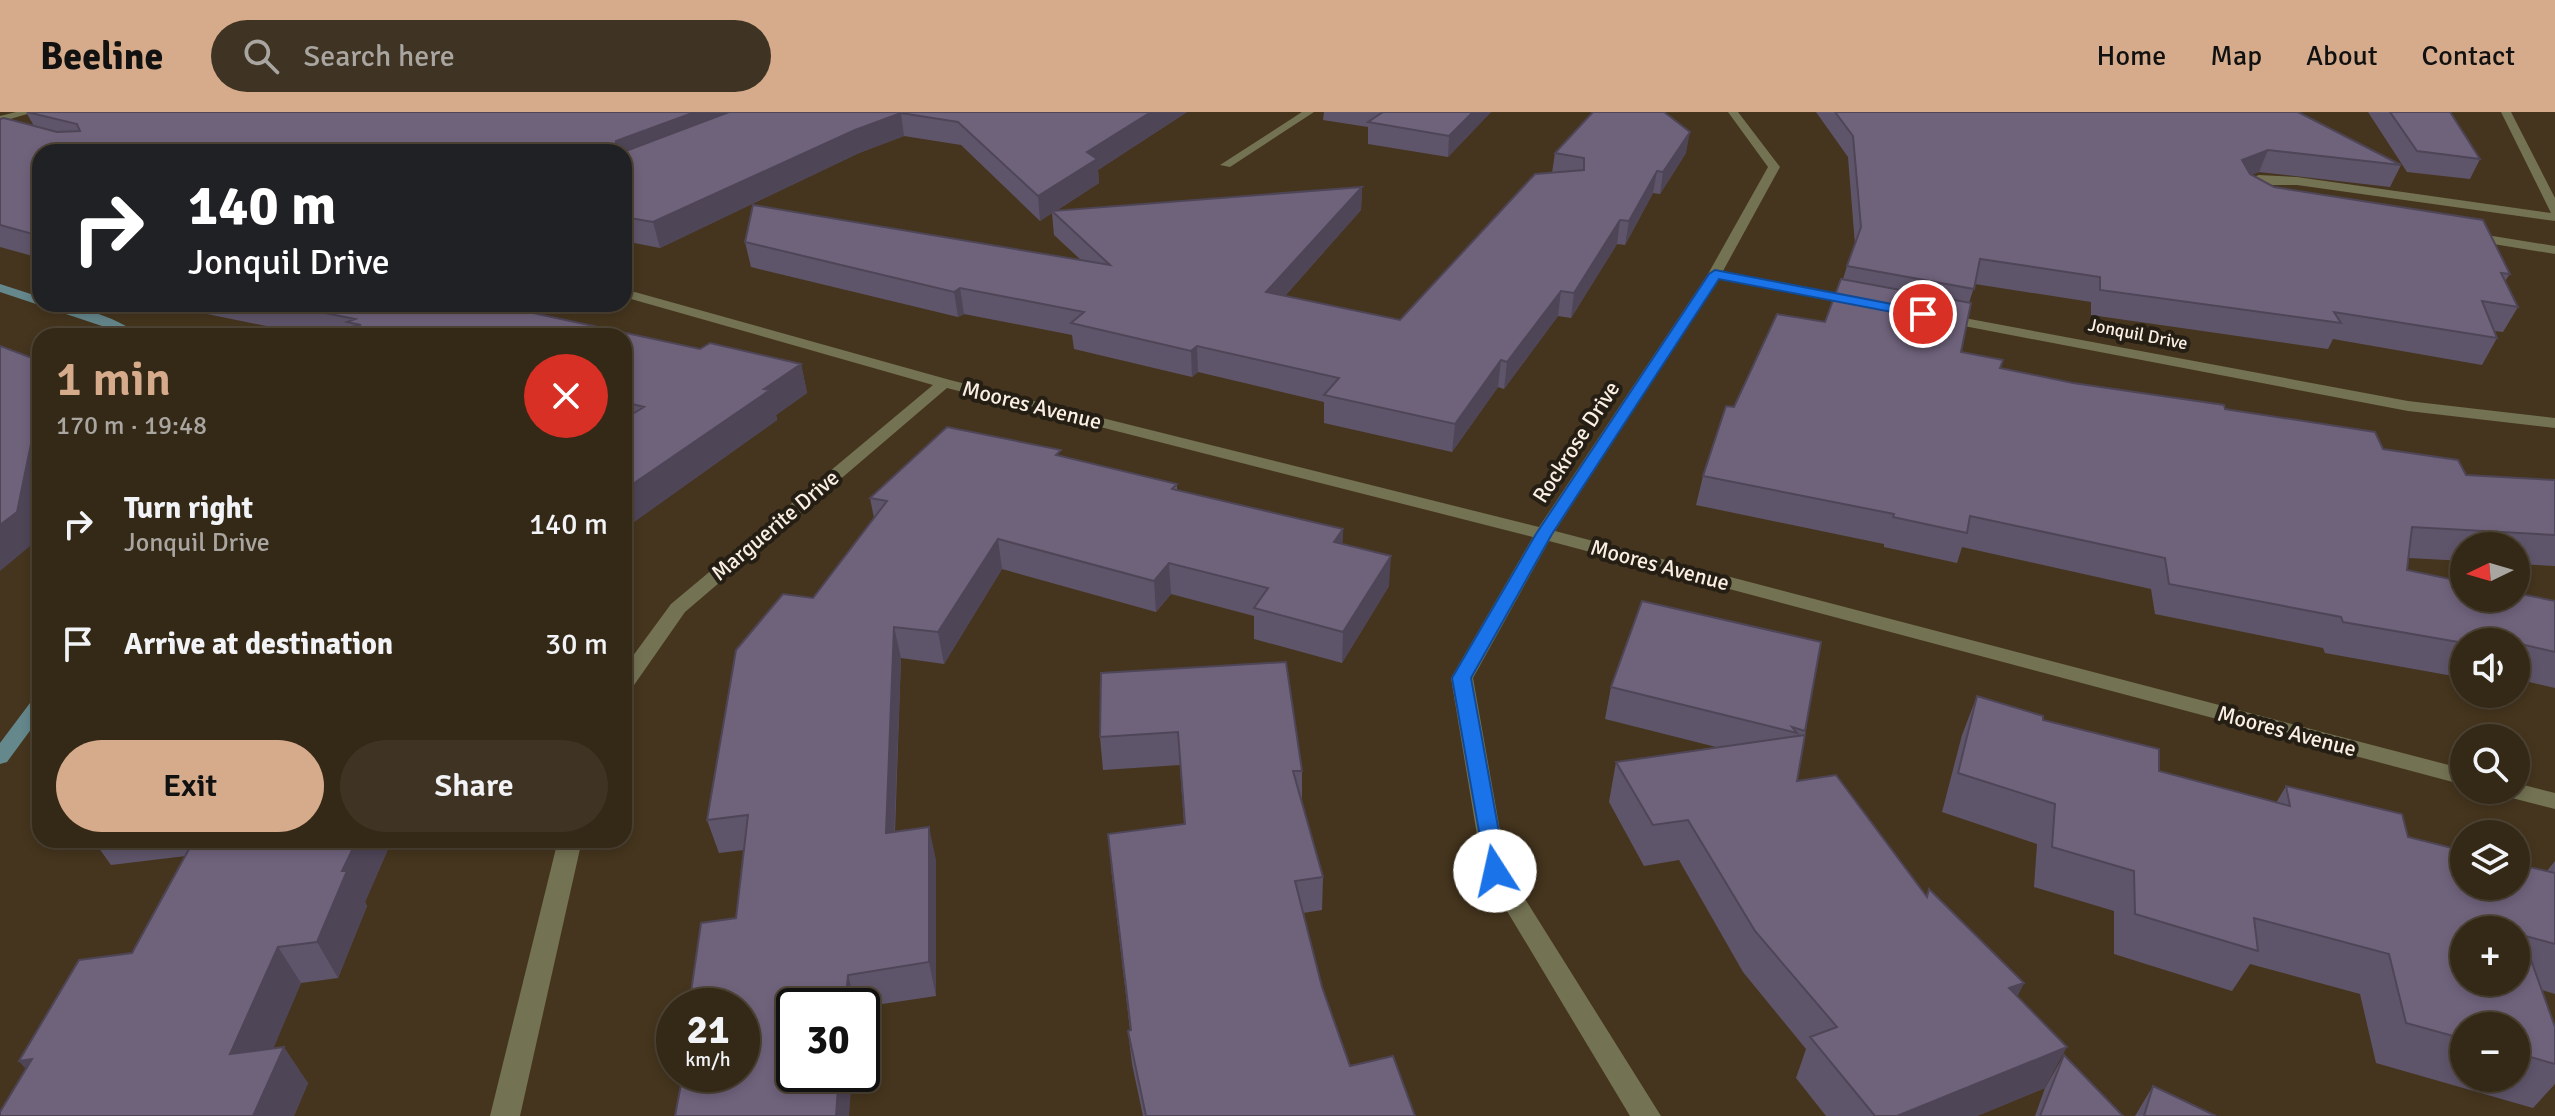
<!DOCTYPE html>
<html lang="en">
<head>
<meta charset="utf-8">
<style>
  body { margin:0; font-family:Signika,sans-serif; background:#3f3423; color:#f1f3f6; height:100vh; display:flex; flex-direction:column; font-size:30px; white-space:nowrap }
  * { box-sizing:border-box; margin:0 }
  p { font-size:26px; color:#a9a6a1 }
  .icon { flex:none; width:44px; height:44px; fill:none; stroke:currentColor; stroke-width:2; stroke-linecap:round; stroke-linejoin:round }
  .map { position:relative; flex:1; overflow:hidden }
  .sheet { position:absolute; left:32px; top:216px; width:600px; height:520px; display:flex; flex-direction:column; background:#342816; border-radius:24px; box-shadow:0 4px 12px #0003,0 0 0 2px #4e4435 }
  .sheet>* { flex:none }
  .hud { position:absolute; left:32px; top:32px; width:600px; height:168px; border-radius:24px; box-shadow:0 4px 12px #0003,0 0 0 2px #4e4435; background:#202124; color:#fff; overflow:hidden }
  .needle { width:52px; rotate:265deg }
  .controls { position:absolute; left:2450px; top:420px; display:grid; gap:16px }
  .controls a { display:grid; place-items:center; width:80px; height:80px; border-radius:50%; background:#342816; box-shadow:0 4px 12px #0003,0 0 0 2px #4e4435; font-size:40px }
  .speed { position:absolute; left:656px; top:876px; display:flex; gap:16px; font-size:40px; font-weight:700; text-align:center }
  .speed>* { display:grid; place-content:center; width:104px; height:104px; border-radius:50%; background:#342816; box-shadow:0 4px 12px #0003,0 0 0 2px #4e4435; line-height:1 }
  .speed small { font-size:20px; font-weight:400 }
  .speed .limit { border:4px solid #111; border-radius:12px; background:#fff; color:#111 }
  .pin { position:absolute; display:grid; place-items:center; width:68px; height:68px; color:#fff; margin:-34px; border:4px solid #fff; border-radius:50%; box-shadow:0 2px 8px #0007 }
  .me { position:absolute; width:88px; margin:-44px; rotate:350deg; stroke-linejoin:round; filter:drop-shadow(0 0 6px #0008) }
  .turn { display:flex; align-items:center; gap:28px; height:168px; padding:0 24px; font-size:36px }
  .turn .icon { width:104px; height:104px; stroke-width:2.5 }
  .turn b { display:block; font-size:56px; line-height:68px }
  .round { display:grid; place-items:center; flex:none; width:84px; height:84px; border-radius:42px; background:#3f3423 }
  .overview { display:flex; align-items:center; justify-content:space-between; height:136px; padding:0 24px }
  h1 { font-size:48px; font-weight:600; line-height:60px; color:#d6ab8b }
  .cta { display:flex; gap:16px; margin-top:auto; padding:16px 24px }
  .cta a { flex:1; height:92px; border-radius:48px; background:#d6ab8b; color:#111; font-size:32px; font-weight:600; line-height:92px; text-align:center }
  .cta a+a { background:#3f3423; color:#f1f3f6 }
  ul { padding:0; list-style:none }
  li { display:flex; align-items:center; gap:24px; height:120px; padding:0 24px }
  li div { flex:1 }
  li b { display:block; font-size:30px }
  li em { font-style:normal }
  header { display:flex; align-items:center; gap:48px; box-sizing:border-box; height:112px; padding:0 40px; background:#d6ab8b; color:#111 }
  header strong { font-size:38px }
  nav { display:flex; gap:44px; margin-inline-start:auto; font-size:28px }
  .search { width:560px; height:72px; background:#3f3423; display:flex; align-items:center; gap:20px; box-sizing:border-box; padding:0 28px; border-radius:44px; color:#a9a6a1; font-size:30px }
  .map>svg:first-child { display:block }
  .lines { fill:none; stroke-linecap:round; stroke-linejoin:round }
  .stream { fill:#65888d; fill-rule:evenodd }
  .street { fill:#737253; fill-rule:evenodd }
  .wall { fill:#5f556b; fill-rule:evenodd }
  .shaded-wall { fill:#4e4557 }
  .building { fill:#6f637c; stroke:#4e4557; stroke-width:2; fill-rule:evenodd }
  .route { fill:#1a73e8; stroke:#114b97; stroke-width:2 }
  .labels { text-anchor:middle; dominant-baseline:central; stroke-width:8; stroke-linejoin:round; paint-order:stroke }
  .far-street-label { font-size:18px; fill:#faefe2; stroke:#251e14 }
  .street-label { font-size:22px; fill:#faefe2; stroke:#251e14 }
</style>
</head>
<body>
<header>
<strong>Beeline</strong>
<div class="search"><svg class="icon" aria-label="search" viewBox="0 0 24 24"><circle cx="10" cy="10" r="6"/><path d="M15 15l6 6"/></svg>Search here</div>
<nav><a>Home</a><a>Map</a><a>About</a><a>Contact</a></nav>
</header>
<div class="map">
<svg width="2555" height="1004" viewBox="0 0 2555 1004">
  <rect width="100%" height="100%" fill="#45351e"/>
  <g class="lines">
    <!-- stream -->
    <path class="stream" d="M0,172l40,13v7c31,0 76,11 100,32h-17l-15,-8 -108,-36z
      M40,585v20l-33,45 -7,2v-21l33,-44z"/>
    <!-- street -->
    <path class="street" d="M16,0h18l-34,10v-6z
      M1302,0h12l-84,55 -10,-2z
      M1728,0h10l42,55 -57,104 138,27 7,4 -7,4 -142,-27 -164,252 909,238v16l-915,-244 -76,137 34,192 154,246h-31l-147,-245 -32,-193 82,-141 -586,-149 -262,224 -53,76 -8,2v-22l47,-64 262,-219 -309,-88v-8l326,91 589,147 169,-253 60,-107z
      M2501,0h10l44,86v23l-258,-36h-48l3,6 -6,4 -4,-1 -6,-11 23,-8 38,2 254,36z
      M2468,120l87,14v8l-92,-15 -1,-3z
      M1943,202l465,87 147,17v10l-147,-17 -470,-90 -2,-3z
      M2516,671l39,10v16l-51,-13 -4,-6h16z
      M558,728h24l-62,276h-30z"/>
  </g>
  <!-- wall -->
  <path class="wall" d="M26,0h1161l-89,58 1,13 -43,28 306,-24 -1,23 -76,86 115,24 152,-147 3,-20h131l-26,41 -7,-1 -28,52 -8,-1 -46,74 -13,-2 -54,73 -6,-2 -46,65 -128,-29v-21l-126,-30 -6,5 -118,-28 -2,-14 -108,-21 -6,3 -207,-50 -6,-25 336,18 -27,-25 -2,-22 -12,8 -79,-76 -57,-9 -45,17 -199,95 -36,-7v-89h-584v106l-40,-11v-128l34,7z
    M1324,0h167l-43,45 -80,-13v-17l-45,-7z
    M1816,0h482l103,53 -11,22 -131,-15 -8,3 23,12 236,87 -5,7 13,26 -15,25 -9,-1 3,7 -15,27 -149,-26 -5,10 -237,-34v-13l-116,-18 -6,19 -8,49 39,16 73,15 152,26 158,40 83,26 89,5v86l-39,-2v-18h-52v15l-55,-3 -2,12 148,31v87l-39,-9v-37h-52v36l-139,-25 -2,-5 -168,-34 -4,-25 -189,-42 -5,16 -73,-16v-3l-188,-39 7,-29 31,-69 91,-85 18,-43 4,-13 8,-21 -7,-88z
    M2368,0h82l30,47 -10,20 -63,-7z
    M158,192h351l14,3 2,4 175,38 10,-6 91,21 6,29 -31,22 1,5 -153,109v-193h-309z
    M1062,344l115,28v6l166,39 -1,15 47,42 -47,77 -88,-24v-23l-83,-22 -15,18 -154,-43 -58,95 -43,-6 -6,174 41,28v136l-74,11v-1h-170l-2,-7 46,-81 8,-68 -25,3 -12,-33 106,-222 61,-80 -4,-20z
    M1821,530l-24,139 129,115 3,-7 95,94 -7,13 28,92 -68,28h-151l-30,-38 10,-29 -63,-77 -64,-112 -35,6 -35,-64 7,-40 100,-15 -111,-28 6,-32z
    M1101,561l201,98v30l21,76 -1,33 -19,3 19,74 28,79 65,50h-272l-11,-52 -4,-33 2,-1 -19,-162 73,-44 -4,-59 -77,5 -3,-33z
    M1977,584l66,24 116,51 117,32 10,-17 122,51 139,34 8,-10v133l-13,-4 13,37v57l-22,24 -157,-45 -16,-69 -110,-30 -18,27 -118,-37v-43l-80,-24 3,-43 -95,-32 20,-77zM2464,914h52v52h-52z
    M93,728h299l-27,62 2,4 -29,72 -37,5 -28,65 35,35 -14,33h-294l26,-47 -7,-8 113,-108 54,-97 -75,9z
    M2064,943l59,61h-88l10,-28z
    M2153,974l63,30h-81z"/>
  <!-- shaded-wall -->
  <path class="shaded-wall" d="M695,0h53l-124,40h-9l1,-11z
    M1151,0h36l-89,58 1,13 -45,29 -2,-1v2l-12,8 -2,-25 49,-44z
    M1473,0h18l-43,45 1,-21z
    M901,1l3,23 -45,17 -199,95 -7,-26 202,-92z
    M1690,20l-4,21 -26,41 3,-22z
    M2268,38l-9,22 -26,10 9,-22z
    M1657,59l-4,22 -28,52 4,-24z
    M1362,75l-1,23 -95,107v-25z
    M1620,108l-3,24 -46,74 3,-25z
    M960,176l4,26 -6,3 -4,-25z
    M1561,179l-3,25 -54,73 3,-27z
    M1197,234l1,26 -6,5 -1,-26z
    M1501,248l-3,27 -46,65 3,-28z
    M801,252l6,29 -31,22 1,5 -153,109v-39l140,-101z
    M40,325v80l-5,25 -35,29v-46l32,-86z
    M1343,417l-1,30 -8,-17z
    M998,427l4,30 -58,95 -6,-32z
    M1391,444l-2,30 -47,77 1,-31z
    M1169,451l2,31 -15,18 -2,-31z
    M894,515l7,31 -8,208 -7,-33z
    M929,715l7,33v136l-7,-34z
    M357,728h35l-27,62 2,4 -29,72 -21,-36 25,-71z
    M278,835l23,36 -45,107 -26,-36z
    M848,863l8,31h-11z
    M2024,871l-20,41 5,-36z
    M284,935l24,36 -14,33h-41z
    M2067,935l-22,41 -68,28h-80z
    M32,947l19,38 -32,-36z
    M839,962h13l-3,42h-13z"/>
  <!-- building -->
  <path class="building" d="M27,0h668l-79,29 -2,10 2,1h-576v84l-40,-11v-106l4,-1 53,14 23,-1 -3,-7z
    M729,0h422l-64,40 10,7 -59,37 -80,-74 -57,-9 -46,17 -202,92 -29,-5 -1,-65z
    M1383,0h90l-24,24 -81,-14z
    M1593,0h71l26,20 -27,40 -6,-1 -28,50 -9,-1 -46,73 -13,-2 -54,71 -6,-2 -46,64 -131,-29 15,-17 -142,-32 -6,5 -120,-28 13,-11 -124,-24 -6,4 -209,-50 8,-37 357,60 -58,-54 310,-24 -96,105 134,28 135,-146 49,-4v-12l-29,-5z
    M1835,0h463l103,53 -133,-15 -26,10 8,14 24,13 209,33 27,54 -9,-1 17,34 -36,-6 15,37 -163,-26 7,11 -241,-33v-13l-120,-18 -6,30 -127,-23 14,-39 -8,-91z
    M2390,0h60l30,47 -63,-8z
    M1841,167l130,24 -10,49 42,8 -3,8 73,15 151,22 1,4 150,23 8,17 75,11 8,15 89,5v55l-143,-8 -5,43 57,12v16h52v-5l39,8v51l-39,-9v-1l-52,1 -121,-21 -2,-5 -172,-33 -4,-26 -195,-42 -3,17 -74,-16 1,-3 -191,-38 23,-70 8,1 43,-93 48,8z
    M281,192h228l14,3 -4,3 181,39 10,-6 91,21 -37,25 6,1 -146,100v-71l20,-12 -20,-5v-66h-274l-20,-5 31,-6 -14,-3 8,-3z
    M0,234l40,15v76l-8,2 -15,73 -17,13z
    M947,315l114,23 -5,5 121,29 -5,5 171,40 -9,13 57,14 -48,76 -89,-24 14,-20 -99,-25 -15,18 -156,-42 -60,93 -44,-5 -8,206 43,-6v135l-81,13 -3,31h-51v68h45l-3,42h-161l8,-42h59v-68h-46l1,-8 -7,1 11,-76 35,-5 12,-103 -41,5 29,-170 47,-56 30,4 74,-97 -17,-3z
    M1642,489l179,41 -16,89 -13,-4 5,6 -186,-46z
    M1286,550l16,109h-9l30,106 -28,4 27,106 28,79 43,-10 22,60h-269l-18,-85 3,-1 -23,-196 77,-10 -7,-92 -78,5 1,-64z
    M1977,584l66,20v4l116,29v22l131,35 -4,-20 116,28 6,23 56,14v35h52v-22l39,9v71l-33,-9 33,92v37l-39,-11v-27h-52v13l-58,-16 -17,-69 -135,-36 4,33 -123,-37 -1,-43 -82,-24 3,-43 -97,-31zM2464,818h52v52h-52z
    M1805,623l-8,46 39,-6 91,122 2,-8 95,94 -15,5 58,59 -170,69h-22l-65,-79 27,-10 -82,-96 -67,-111 -35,5 -37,-63z
    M194,728h163l-15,31h5l-30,71 -39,5 -48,107 54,-7 -31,69h-253v-4l32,-53 -13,2 60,-101 53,-7z
    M2064,943l59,61h-83z
    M2153,974l63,30h-72z"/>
  <!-- route -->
  <path class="route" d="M1715,158l208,40 6,4 -6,4 -204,-39 -167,255 -81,144 35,193 -3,6 -8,2 -8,-2 -35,-199 84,-144 173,-260z"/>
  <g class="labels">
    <!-- far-street labels -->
    <g class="far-street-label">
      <text transform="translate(2138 222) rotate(11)">Jonquil Drive</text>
    </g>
    <!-- street labels -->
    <g class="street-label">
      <text transform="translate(1032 293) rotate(14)">Moores Avenue</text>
      <text transform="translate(1576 330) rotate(-57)">Rockrose Drive</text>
      <text transform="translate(775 413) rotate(-40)">Marguerite Drive</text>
      <text transform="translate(1660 453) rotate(15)">Moores Avenue</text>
      <text transform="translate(2287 619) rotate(15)">Moores Avenue</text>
    </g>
  </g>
</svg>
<div class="controls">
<a><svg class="needle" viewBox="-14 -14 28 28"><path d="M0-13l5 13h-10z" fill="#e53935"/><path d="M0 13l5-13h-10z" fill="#a9a6a1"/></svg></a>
<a><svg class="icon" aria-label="sound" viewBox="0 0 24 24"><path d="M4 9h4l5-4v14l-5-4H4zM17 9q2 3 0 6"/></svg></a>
<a><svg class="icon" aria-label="search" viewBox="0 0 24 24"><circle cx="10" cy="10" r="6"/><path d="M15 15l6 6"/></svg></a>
<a><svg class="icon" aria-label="layers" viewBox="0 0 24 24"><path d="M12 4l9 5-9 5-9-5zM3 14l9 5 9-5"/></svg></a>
<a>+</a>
<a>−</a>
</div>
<div class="speed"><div>21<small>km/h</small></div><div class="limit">30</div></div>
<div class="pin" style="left:1923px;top:202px;background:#d93025"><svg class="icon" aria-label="arrive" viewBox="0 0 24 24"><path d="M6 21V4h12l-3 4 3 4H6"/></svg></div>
<svg class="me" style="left:1495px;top:759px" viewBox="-20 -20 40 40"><circle r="19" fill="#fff"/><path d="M0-13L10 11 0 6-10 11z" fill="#1a73e8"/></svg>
<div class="hud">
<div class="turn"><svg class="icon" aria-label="right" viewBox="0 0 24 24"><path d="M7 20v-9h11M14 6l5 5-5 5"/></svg><div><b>140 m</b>Jonquil Drive</div></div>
</div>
<section class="sheet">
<div class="overview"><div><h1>1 min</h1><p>170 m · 19:48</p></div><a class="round" style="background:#d93025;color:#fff"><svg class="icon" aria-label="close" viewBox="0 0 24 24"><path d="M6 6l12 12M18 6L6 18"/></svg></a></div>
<ul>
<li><svg class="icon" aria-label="right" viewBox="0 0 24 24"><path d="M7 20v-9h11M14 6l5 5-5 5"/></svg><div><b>Turn right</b><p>Jonquil Drive</p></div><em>140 m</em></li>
<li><svg class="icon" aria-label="arrive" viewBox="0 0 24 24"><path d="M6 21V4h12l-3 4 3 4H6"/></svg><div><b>Arrive at destination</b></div><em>30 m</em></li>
</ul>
<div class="cta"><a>Exit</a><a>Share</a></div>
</section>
</div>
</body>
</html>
